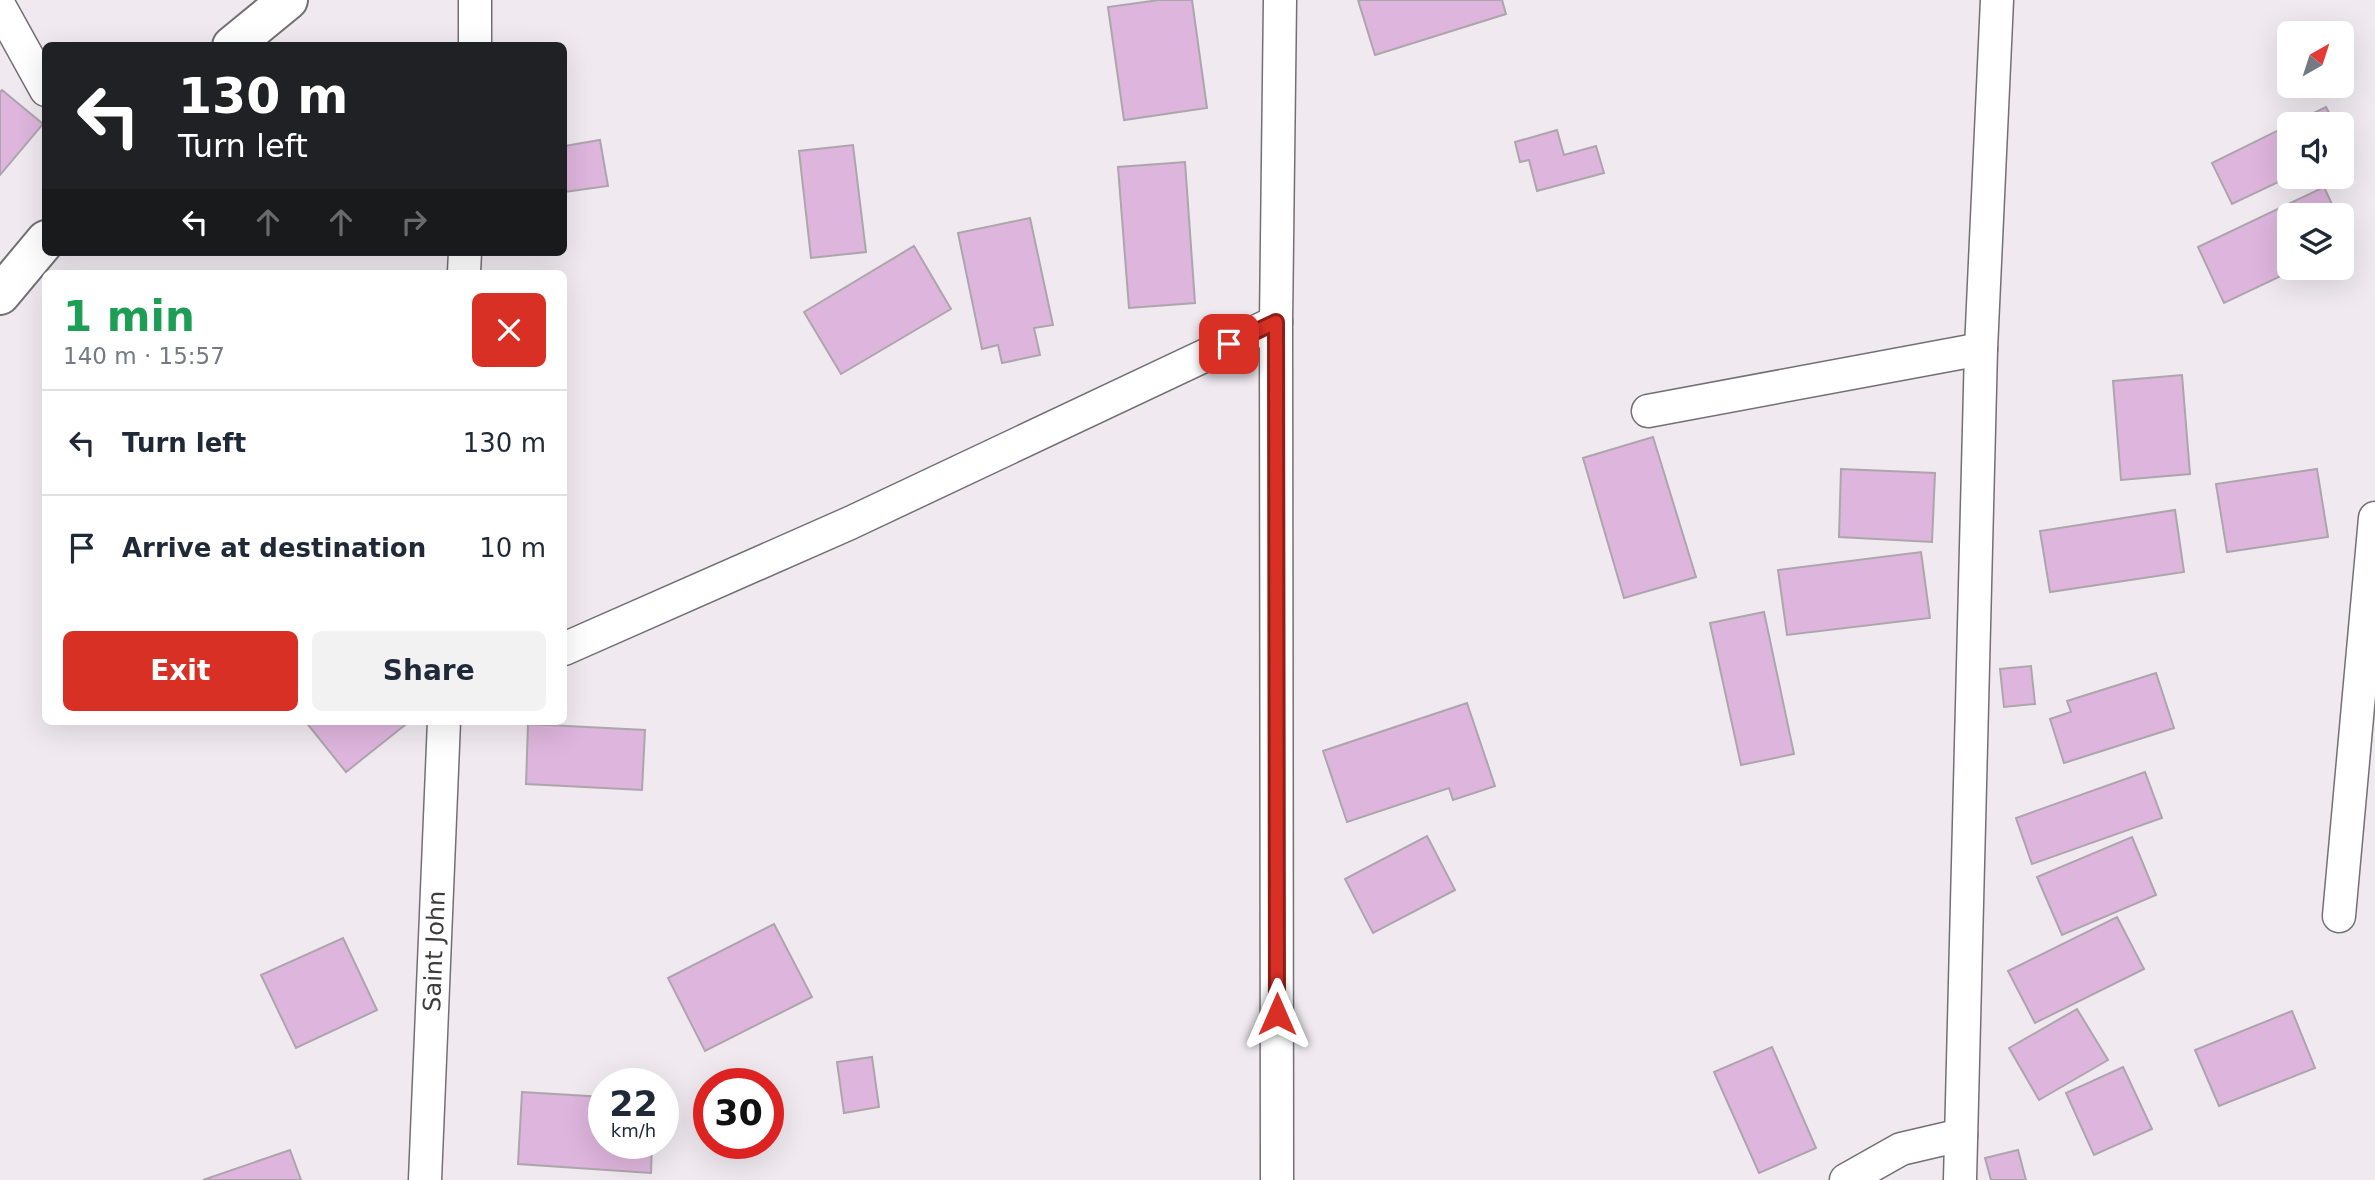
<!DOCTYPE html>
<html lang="en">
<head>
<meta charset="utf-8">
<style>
  body { margin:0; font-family:"DejaVu Sans",sans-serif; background:#f2f2f3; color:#1f2937; height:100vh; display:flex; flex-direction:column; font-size:26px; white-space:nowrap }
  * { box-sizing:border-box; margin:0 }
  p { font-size:23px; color:#747a83 }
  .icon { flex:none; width:38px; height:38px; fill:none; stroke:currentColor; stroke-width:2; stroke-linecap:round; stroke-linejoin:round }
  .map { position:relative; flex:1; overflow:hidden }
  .details { position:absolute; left:42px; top:270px; width:525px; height:455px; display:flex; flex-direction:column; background:#fff; border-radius:10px; box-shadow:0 7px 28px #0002 }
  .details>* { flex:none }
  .banner { position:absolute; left:42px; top:42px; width:525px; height:214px; border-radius:10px; box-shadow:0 7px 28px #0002; background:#202124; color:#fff; overflow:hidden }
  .needle { width:46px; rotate:39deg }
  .buttons { position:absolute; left:2277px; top:21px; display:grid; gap:14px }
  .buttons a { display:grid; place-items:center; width:77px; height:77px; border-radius:10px; background:#fff; box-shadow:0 7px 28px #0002; font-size:35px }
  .speed { position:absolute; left:588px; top:1068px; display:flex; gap:14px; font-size:35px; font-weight:700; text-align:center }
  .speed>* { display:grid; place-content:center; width:91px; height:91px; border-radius:50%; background:#fff; box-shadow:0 7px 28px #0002; line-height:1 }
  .speed small { font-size:18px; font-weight:400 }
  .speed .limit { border:10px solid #d22; background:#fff; color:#111 }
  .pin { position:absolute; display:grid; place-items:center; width:60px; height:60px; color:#fff; margin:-30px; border-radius:14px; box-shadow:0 4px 10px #0006 }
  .me { position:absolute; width:77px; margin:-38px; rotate:0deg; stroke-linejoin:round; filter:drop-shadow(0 0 5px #0008) }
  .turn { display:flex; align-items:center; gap:24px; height:147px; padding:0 21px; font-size:32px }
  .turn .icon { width:91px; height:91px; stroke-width:2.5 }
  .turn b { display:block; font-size:49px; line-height:60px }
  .lanes { display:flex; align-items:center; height:66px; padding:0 21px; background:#0003; justify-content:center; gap:35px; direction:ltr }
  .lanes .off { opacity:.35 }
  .round { display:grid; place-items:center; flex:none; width:74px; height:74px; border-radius:10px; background:#f2f2f3 }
  .headline { display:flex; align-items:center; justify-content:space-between; height:119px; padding:0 21px }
  h1 { font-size:42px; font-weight:800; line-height:52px; color:#1e9e55 }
  .primary-button { display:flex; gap:14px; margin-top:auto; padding:14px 21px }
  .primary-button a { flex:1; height:80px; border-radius:10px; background:#d93025; color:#fff; font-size:28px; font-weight:800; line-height:80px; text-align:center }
  .primary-button a+a { background:#f2f2f3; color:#1f2937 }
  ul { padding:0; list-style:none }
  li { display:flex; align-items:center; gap:21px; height:105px; padding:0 21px; border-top:2px solid #e0e1e3 }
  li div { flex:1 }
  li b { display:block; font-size:26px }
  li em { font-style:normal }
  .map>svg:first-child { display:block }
  .building { fill:#deb5dd; stroke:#aca6ac; stroke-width:2 }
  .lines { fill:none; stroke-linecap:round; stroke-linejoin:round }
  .minor-casing { stroke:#746f74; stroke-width:35 }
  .tertiary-casing { stroke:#746f74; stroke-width:42 }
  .minor { stroke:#fff; stroke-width:32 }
  .tertiary { stroke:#fff; stroke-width:38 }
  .route-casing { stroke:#8d1f18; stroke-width:18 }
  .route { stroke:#d93025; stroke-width:12 }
  .labels { text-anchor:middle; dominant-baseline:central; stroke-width:5; stroke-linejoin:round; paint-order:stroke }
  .street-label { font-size:24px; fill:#3d3a3c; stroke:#fff }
</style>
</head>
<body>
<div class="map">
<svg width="2375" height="1180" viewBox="0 0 2375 1180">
  <rect width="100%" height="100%" fill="#f0eaf0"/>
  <!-- building -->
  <path class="building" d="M1159,0h33l15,108 -83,12 -16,-113z
    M1358,0h144l4,14 -131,41z
    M2,90l41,34 -43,51v-83z
    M2326,107l9,17h-44z
    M2289,125v52l-57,27 -20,-41z
    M1557,130l7,25 32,-9 8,27 -67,18 -8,-31 -9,2 -5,-20z
    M600,140l8,46 -44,6v-46z
    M853,145l13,107 -55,6 -12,-107z
    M1185,162l10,141 -66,5 -11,-141z
    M2324,187l13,28h-48v53h9l-74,35 -26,-56z
    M1030,218l23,107 -19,3 6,27 -38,8 -4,-18 -16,4 -24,-116z
    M2342,226l8,17 -8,4z
    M914,246l37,63 -110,65 -37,-62z
    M2182,375l8,99 -69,6 -8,-99z
    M1653,437l43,140 -72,21 -41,-140z
    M1841,469l94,4 -3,69 -93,-5z
    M2317,469l11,68 -101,15 -11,-68z
    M2175,510l9,62 -134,20 -10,-61z
    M1921,552l9,66 -143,17 -9,-65z
    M1764,612l30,142 -53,11 -31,-142z
    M2031,666l4,38 -31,3 -4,-38z
    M2156,673l18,55 -110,35 -14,-44 21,-7 -4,-11z
    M1467,703l28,83 -42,14 -4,-12 -102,34 -24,-71z
    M305,721h105l-64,51z
    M528,724l117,6 -3,60 -116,-6z
    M2145,772l17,46 -130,46 -16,-46z
    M1427,836l28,54 -82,43 -28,-54z
    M2132,837l24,58 -94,40 -25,-58z
    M2117,917l27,52 -109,54 -27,-52z
    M774,924l38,73 -107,54 -37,-73z
    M343,938l34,72 -81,38 -35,-73z
    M2077,1009l31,51 -69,40 -30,-52z
    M2292,1011l23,57 -96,38 -24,-56z
    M1772,1047l44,101 -57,25 -45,-101z
    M872,1057l7,50 -35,6 -7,-51z
    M2123,1067l29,62 -58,26 -28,-62z
    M522,1092l82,5v46h48l-1,30 -133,-9z
    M290,1150l11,30h-98z
    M2018,1150l8,30h-35l-6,-22z"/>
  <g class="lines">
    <!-- minor casing -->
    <g class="minor-casing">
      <g id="minor">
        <path d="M0,7l46,83"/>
        <path d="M475,46v-46"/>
        <path d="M464,273l1,-21"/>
        <path d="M1648,411l333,-62"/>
        <path d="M564,649l286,-126 426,-201"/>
        <path d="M2339,916l36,-398"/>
        <path id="s1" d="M425,1180l19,-459"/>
        <path d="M1277,1180l-1,-858 4,-322"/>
        <path d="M1846,1180l55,-31 60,-14"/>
        <path d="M1960,1180l21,-831 16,-349"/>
      </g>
    </g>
    <!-- tertiary casing -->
    <g class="tertiary-casing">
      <path id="tertiary" d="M232,46l56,-46
        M0,295l46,-55"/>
    </g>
    <!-- minor -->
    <use href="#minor" class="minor"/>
    <!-- tertiary -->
    <use href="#tertiary" class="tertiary"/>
  </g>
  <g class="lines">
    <!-- route casing -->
    <g class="route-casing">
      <path id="route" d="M1229,344l47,-22 1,692"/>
    </g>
    <!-- route -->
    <use href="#route" class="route"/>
  </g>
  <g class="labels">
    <!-- street labels -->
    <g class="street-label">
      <text stroke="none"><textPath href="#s1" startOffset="229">Saint John</textPath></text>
    </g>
  </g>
</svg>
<div class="buttons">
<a><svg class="needle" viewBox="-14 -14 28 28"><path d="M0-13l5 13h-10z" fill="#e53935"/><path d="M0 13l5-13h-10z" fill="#747a83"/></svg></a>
<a><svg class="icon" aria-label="sound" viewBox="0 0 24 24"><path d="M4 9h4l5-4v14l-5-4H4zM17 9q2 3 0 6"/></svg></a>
<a><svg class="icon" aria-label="layers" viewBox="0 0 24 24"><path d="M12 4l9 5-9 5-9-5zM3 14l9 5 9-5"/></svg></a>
</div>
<div class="speed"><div>22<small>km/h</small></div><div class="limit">30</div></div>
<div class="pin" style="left:1229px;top:344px;background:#d93025"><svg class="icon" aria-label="arrive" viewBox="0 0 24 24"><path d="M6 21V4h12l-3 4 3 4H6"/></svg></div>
<svg class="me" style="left:1277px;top:1014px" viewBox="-20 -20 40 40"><path d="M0-17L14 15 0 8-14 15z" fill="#d93025" stroke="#fff" stroke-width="4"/></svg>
<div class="banner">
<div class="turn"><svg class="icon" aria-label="left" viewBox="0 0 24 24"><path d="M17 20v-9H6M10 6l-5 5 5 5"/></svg><div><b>130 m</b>Turn left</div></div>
<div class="lanes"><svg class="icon" aria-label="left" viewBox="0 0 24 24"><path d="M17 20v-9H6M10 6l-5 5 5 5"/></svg><svg class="icon off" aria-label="ahead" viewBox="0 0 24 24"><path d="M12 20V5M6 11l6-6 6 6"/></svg><svg class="icon off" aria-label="ahead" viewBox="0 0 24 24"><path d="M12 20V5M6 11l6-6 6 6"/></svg><svg class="icon off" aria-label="right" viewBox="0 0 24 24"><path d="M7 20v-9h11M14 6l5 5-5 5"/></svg></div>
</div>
<section class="details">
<div class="headline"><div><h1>1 min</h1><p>140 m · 15:57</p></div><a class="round" style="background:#d93025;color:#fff"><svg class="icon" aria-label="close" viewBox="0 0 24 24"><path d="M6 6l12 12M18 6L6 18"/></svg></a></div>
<ul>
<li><svg class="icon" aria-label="left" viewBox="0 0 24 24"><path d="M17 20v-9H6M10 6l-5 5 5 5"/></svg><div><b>Turn left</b></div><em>130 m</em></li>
<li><svg class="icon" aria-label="arrive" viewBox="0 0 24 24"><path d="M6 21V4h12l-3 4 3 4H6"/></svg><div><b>Arrive at destination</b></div><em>10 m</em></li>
</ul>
<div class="primary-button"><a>Exit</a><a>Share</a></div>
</section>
</div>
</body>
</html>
